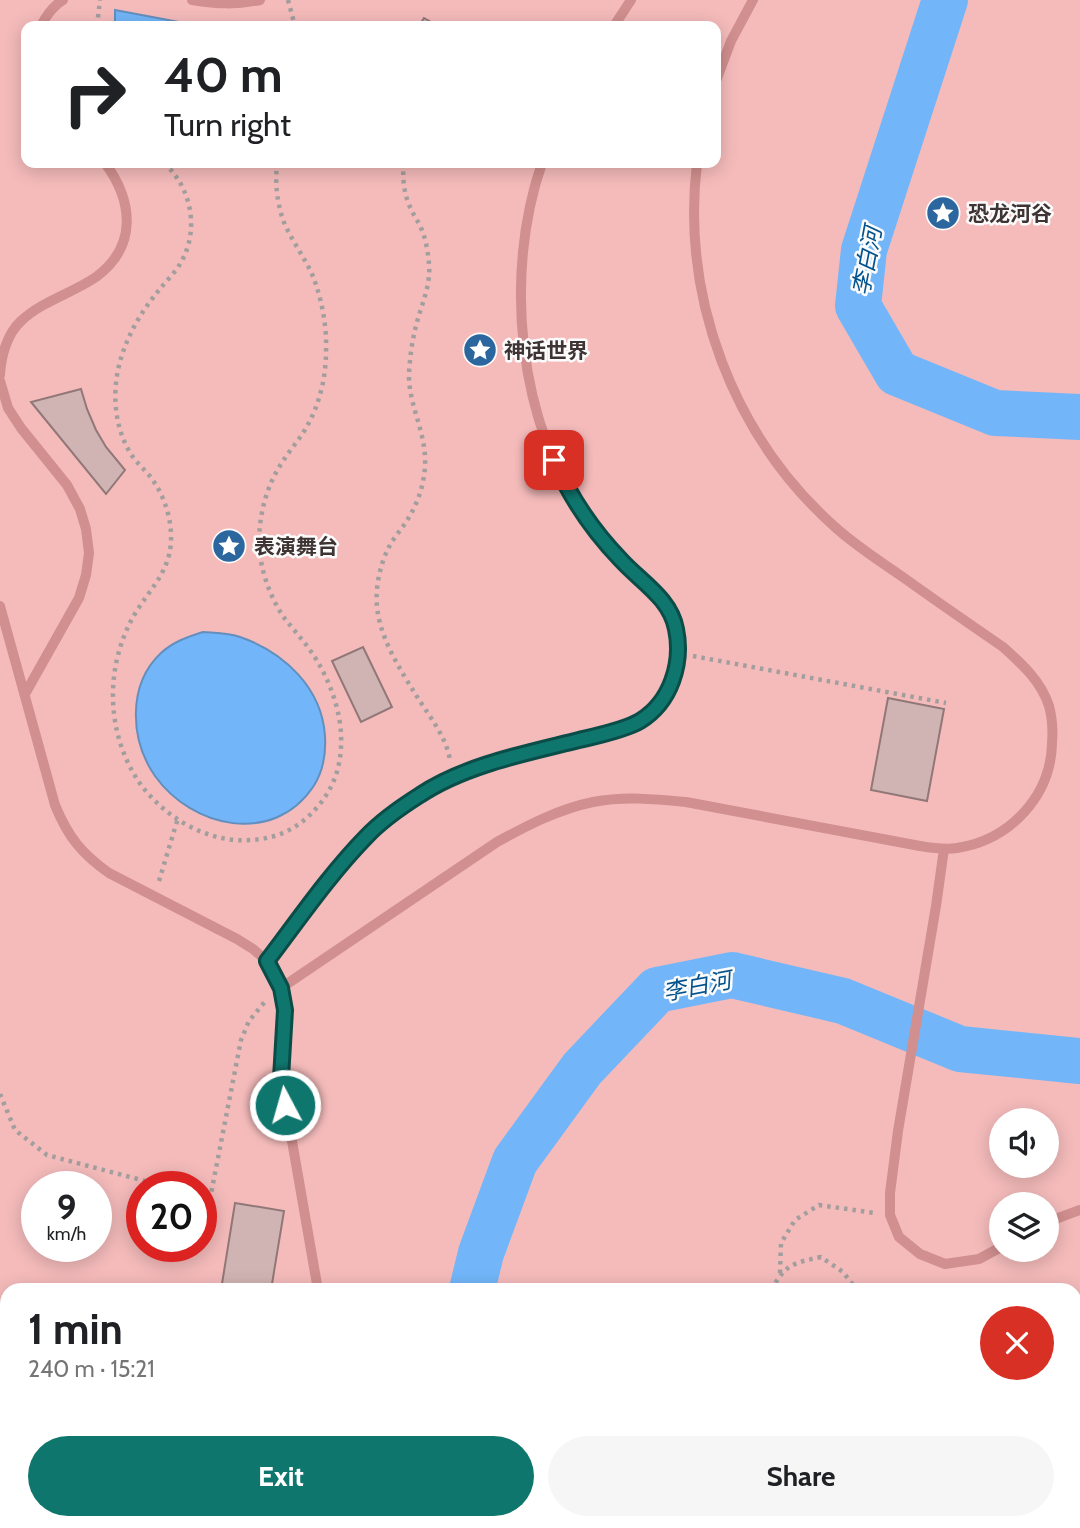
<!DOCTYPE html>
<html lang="en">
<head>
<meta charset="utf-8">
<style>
  body { margin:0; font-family:Cabin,"Noto Sans SC",sans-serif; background:#f6f6f6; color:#202124; height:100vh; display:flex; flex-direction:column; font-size:26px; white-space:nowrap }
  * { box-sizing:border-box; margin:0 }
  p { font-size:23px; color:#757577 }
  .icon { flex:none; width:38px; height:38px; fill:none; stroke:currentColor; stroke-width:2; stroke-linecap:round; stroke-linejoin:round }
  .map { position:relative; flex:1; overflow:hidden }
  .panel { position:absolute; left:0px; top:1283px; width:1082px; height:247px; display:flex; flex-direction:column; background:#fff; border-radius:21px 21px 0 0; box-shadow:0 4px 18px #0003 }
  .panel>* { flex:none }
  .hud { position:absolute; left:21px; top:21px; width:700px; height:147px; border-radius:14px; box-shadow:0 4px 18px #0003; background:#fff; color:#202124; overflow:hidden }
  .fabs { position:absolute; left:989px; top:1108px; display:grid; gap:14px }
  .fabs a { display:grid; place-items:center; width:70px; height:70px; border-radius:50%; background:#fff; box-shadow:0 4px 18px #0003; font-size:35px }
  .speed { position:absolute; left:21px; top:1171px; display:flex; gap:14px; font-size:35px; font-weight:700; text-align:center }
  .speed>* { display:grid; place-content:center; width:91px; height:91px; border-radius:50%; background:#fff; box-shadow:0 4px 18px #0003; line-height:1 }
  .speed small { font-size:18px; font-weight:400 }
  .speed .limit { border:10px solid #d22; background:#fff; color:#111 }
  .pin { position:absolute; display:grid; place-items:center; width:60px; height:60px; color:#fff; margin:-30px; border-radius:14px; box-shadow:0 4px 10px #0006 }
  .me { position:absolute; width:77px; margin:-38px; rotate:354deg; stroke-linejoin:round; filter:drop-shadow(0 0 5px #0008) }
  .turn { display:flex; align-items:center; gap:24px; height:147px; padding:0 28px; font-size:32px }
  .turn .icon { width:91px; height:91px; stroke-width:2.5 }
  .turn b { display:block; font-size:49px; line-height:60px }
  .round { display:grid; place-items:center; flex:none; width:74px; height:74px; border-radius:37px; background:#f6f6f6 }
  .summary { display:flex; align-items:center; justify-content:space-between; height:119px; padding:0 28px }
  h1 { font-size:42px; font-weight:700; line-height:52px }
  .cta { display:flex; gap:14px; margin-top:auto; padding:14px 28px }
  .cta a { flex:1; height:80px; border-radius:42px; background:#0f766e; color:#fff; font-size:28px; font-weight:700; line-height:80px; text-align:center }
  .cta a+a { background:#f6f6f6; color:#202124 }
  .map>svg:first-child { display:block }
  .green { fill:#f5bbbb; fill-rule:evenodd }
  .water { fill:#72b6f9; stroke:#638fbe; stroke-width:2 }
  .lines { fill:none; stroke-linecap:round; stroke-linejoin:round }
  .river { stroke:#72b6f9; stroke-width:46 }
  .building { fill:#d0b4b3; stroke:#917777; stroke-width:2 }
  .path { stroke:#a39e9e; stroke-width:4.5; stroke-dasharray:3.5 5; stroke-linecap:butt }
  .service { stroke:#d18f8f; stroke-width:10 }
  .route-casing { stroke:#0a4d48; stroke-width:18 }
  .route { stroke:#0f766e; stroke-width:12 }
  .labels { text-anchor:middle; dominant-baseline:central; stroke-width:5; stroke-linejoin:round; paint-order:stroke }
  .poi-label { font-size:21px; font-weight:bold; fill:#3f3434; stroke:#fbfbfb; text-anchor:start }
  .water-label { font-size:23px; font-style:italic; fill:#02528e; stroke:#fbfbfb }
</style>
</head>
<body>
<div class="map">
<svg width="1080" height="1528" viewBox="0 0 1080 1528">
  <rect width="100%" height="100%" fill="#fbfbfb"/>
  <!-- green -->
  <path class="green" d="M0,0h1080v1528h-304l-21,-5 319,-1v-232h-1067v31l-7,-2zM26,26h690v137h-690zM1001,1120h45v46h-45zM37,1186h59v60h-59zM142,1186h59v60h-59zM1001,1204h45v46h-45z"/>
  <!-- water -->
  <path class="water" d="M115,10l85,16h4h-89z
    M203,632c12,1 26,1 37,5 44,15 82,51 85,99 1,17 -2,36 -12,51 -40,59 -121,41 -158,-11 -25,-36 -28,-91 6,-123 12,-11 26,-16 42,-21z"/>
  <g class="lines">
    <!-- river -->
    <path class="river" d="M945,0l-81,250 -6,56 39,67 98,40 85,4
      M472,1290l9,-37 34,-92 67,-92 75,-79 75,-15 111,26 117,48 120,12
      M565,1522l11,6"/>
  </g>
  <!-- building -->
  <path class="building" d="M424,18l14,8h-19z
    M81,389l6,20 9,21 10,17 19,23 -19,24 -75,-92z
    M363,647l29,60 -31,15 -29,-61z
    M888,698l56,11 -17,92 -56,-11z
    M235,1203l49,8 -13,79h-50z"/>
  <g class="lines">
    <!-- path -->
    <path class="path" d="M288,0l7,26
      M97,26l3,-26
      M164,163c28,25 36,68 16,101 -5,9 -14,17 -20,25 -17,20 -31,43 -39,69 -9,30 -8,64 8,93 5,9 13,16 20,24 15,19 23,43 22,67 -2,30 -20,46 -35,70 -32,53 -31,122 5,173 22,29 57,52 94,55 35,2 62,-8 84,-35 14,-17 21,-36 22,-58 2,-34 -12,-70 -31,-97 -8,-11 -17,-21 -25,-31 -15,-21 -25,-50 -26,-75 0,-29 7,-58 24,-83 7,-11 16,-21 23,-33 13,-22 20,-50 20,-76 1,-26 -4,-53 -14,-78 -8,-17 -19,-32 -27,-49 -8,-20 -10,-41 -8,-62
      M404,163c-2,15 0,32 7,46 3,7 7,12 10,19 5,11 7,24 8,36 2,22 -8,41 -13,62 -4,15 -6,31 -7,47 -1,32 18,60 16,93 -1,21 -9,42 -21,59 -5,7 -11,14 -15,22 -10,19 -15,46 -11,67 5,29 23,57 38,81 13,21 30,41 34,65
      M693,656l253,47
      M159,881l19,-63
      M0,1094l15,36 32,25 117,31
      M201,1196l9,3 31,-159 8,-19 18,-22
      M780,1273l1,-30 14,-23 24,-15 56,8
      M771,1290c15,-26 22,-27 50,-33l22,15 14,18
      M1074,1342l6,1
      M1074,1468l6,3"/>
    <!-- service -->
    <path class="service" d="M192,0c25,4 44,5 68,0
      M41,26c5,-10 12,-20 22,-26
      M614,26l17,-26
      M716,81l15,-40 22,-41
      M0,375c1,-19 7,-41 21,-54 21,-20 52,-28 75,-44 42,-31 37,-76 9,-114
      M0,381l8,27 13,20 46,57 13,24 6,20 3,24 -3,22 -7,23 -54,96
      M0,606l55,199c13,32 27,49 54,68l128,66 16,10 14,12 14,27
      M944,849l-8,57 -38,225 -8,62v22l9,22 21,17 25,10 34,-5 22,-12
      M267,961c17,-23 35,-46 53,-69 15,-20 30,-41 49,-58 16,-14 34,-28 51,-40 47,-30 106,-40 159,-54 17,-4 48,-10 62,-20 20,-14 36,-38 37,-63 1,-16 -1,-33 -9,-48 -8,-15 -25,-27 -37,-39 -16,-14 -31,-31 -44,-48 -70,-98 -85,-246 -46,-359
      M1046,1224l12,-6 22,-8
      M318,1290l-37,-212 4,-68 -4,-22 216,-146c31,-17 62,-33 96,-40 31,-6 62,-3 93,0l234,44c12,2 25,4 37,2 53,-8 94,-52 95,-105 1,-12 0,-26 -3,-37 -8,-25 -27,-42 -46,-59 -32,-22 -64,-44 -96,-67 -24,-17 -50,-33 -72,-53 -102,-91 -154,-229 -138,-364
      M318,1522l2,6"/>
  </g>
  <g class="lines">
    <!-- route casing -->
    <g class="route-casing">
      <path id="route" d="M285,1105l-4,-27 4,-68 -4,-22 -14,-27c32,-42 62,-86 99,-124 15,-16 35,-30 54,-42 45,-30 107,-42 159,-55 17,-4 46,-10 61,-19 31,-19 43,-58 36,-92 -6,-31 -35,-47 -55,-69 -28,-29 -51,-63 -67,-100"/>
    </g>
    <!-- route -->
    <use href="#route" class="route"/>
  </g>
  <!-- icons -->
  <defs>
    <g id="sight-disc" transform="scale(1.75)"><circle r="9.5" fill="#2b679e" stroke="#fbfbfb"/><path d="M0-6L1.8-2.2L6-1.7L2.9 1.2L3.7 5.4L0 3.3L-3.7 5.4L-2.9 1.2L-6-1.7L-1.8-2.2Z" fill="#fff"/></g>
  </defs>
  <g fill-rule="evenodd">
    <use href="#sight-disc" x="943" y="213"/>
    <use href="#sight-disc" x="480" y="350"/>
    <use href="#sight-disc" x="229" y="546"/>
  </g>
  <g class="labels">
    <!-- poi labels -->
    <g class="poi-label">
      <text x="968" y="213">恐龙河谷</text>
      <text x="504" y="350">神话世界</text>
      <text x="254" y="546">表演舞台</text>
    </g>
    <!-- water labels -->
    <g class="water-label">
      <text transform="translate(867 261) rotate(-79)">李白河</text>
      <text transform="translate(697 986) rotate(-11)">李白河</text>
    </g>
  </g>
</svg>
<div class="fabs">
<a><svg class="icon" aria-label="sound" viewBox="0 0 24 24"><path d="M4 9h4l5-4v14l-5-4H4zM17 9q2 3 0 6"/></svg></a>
<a><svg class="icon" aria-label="layers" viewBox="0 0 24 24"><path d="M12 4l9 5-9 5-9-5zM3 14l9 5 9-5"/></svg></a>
</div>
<div class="speed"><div>9<small>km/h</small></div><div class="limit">20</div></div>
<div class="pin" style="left:554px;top:460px;background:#d93025"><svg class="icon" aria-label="arrive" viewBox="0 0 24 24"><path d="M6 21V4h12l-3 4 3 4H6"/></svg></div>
<svg class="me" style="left:285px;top:1105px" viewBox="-20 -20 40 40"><circle r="17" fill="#0f766e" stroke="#fff" stroke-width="3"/><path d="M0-11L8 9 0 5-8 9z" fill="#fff"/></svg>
<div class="hud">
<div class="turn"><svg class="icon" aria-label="right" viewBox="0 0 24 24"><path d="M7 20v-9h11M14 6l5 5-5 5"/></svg><div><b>40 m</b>Turn right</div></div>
</div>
<section class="panel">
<div class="summary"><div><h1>1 min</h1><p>240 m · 15:21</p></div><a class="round" style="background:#d93025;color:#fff"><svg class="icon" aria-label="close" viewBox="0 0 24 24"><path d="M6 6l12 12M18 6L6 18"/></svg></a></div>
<div class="cta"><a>Exit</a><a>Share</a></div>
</section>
</div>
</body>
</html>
